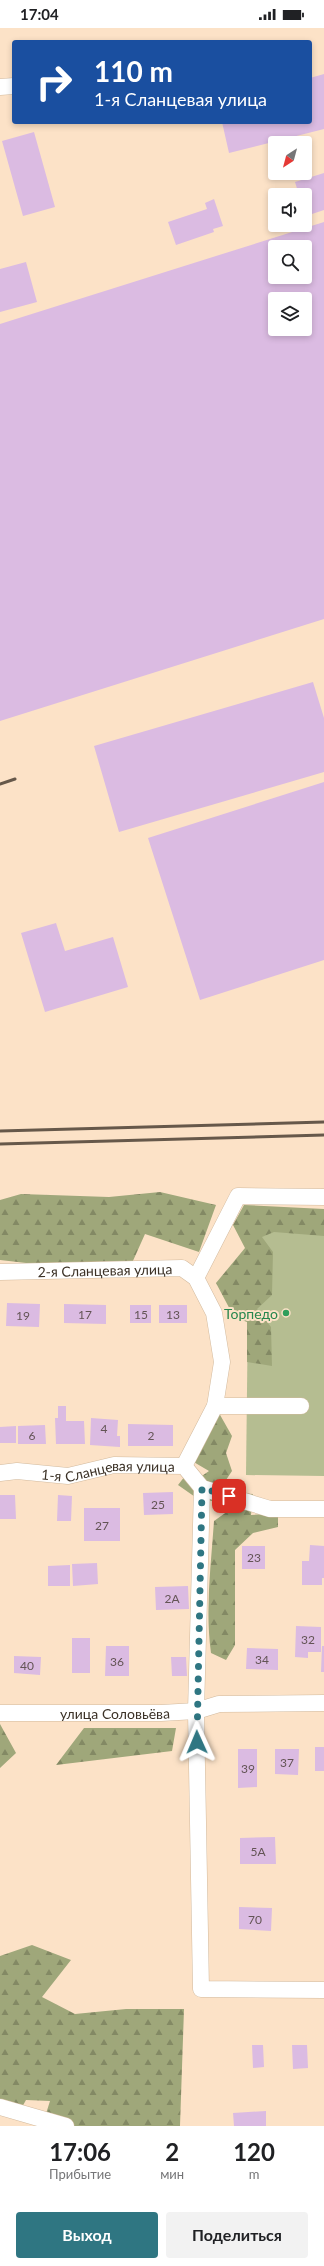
<!DOCTYPE html>
<html lang="ru">
<head>
<meta charset="utf-8">
<style>
  body { margin:0; font-family:Lato,sans-serif; background:#f2f2f2; color:#202124; height:100vh; display:flex; flex-direction:column; font-size:15px; white-space:nowrap }
  * { box-sizing:border-box; margin:0 }
  p { font-size:13px; color:#757577 }
  .icon { flex:none; width:22px; height:22px; fill:none; stroke:currentColor; stroke-width:2; stroke-linecap:round; stroke-linejoin:round }
  .map { position:relative; height:2098px; overflow:hidden }
  .panel { display:flex; flex-direction:column; background:#fff; flex:1 }
  .panel>* { flex:none }
  .hud { position:absolute; left:12px; top:12px; width:300px; height:84px; border-radius:4px; box-shadow:0 2px 6px #0003; background:#1a4fa0; color:#fff; overflow:hidden }
  .needle { width:26px; rotate:216deg }
  .buttons { position:absolute; left:268px; top:108px; display:grid; gap:8px }
  .buttons a { display:grid; place-items:center; width:44px; height:44px; border-radius:4px; background:#fff; box-shadow:0 2px 6px #0003; font-size:20px }
  .pin { position:absolute; display:grid; place-items:center; width:34px; height:34px; color:#fff; margin:-17px; border-radius:8px; box-shadow:0 2px 6px #0006 }
  .me { position:absolute; width:44px; margin:-22px; rotate:359deg; stroke-linejoin:round; filter:drop-shadow(0 0 3px #0008) }
  .turn { display:flex; align-items:center; gap:14px; height:84px; padding:0 16px; font-size:18px }
  .turn .icon { width:52px; height:52px; stroke-width:2.5 }
  .turn b { display:block; font-size:28px; line-height:34px }
  .eta { display:flex; justify-content:space-evenly; align-items:center; height:68px; text-align:center }
  .eta b { font-size:24px; font-weight:700; line-height:28px }
  .button { display:flex; gap:8px; margin-top:auto; padding:8px 16px }
  .button a { flex:1; height:46px; border-radius:4px; background:#2f7682; color:#fff; font-size:16px; font-weight:700; line-height:46px; text-align:center }
  .button a+a { background:#f2f2f2; color:#202124 }
  .status { display:flex; justify-content:space-between; align-items:center; height:28px; padding:0 20px; background:#fff; direction:ltr }
  .status svg { height:11px; fill:currentColor }
  .map>svg:first-child { display:block }
  .grass { fill:#b5bd91 }
  .forest { fill:url(#forest-firs) }
  .building { fill:#dbbbe2; fill-rule:evenodd }
  .lines { fill:none; stroke-linecap:round; stroke-linejoin:round }
  .minor-casing { stroke:#d2ba9e; stroke-width:17 }
  .minor { stroke:#fff; stroke-width:16 }
  .rail { stroke:#66584a; stroke-width:3 }
  .route { stroke:#2f7682; stroke-width:7; stroke-dasharray:0 12.6 }
  .leisure-dot { fill:#2e9e5b; stroke:#fce2c7; stroke-width:1.5 }
  .labels { text-anchor:middle; dominant-baseline:central; stroke-width:4; stroke-linejoin:round; paint-order:stroke }
  .number-label { font-size:12px; fill:#635455 }
  .street-label { font-size:14px; fill:#3b3126; stroke:#fce2c7 }
  .leisure-label { font-size:14px; fill:#27864d; stroke:#fce2c7; text-anchor:end }
</style>
</head>
<body>
<div class="status"><b>17:04</b><svg viewBox="0 0 49 12"><path d="M0 12V9h3v3zM5 12V6h3v6zM10 12V3h3v9zM15 12V0h3v12zM26 1h20v11H26zM47 4h2v5h-2z"/></svg></div>
<div class="map">
<svg width="324" height="2098" viewBox="0 0 324 2098">
  <defs>
    <pattern id="forest-firs" width="22" height="20" patternUnits="userSpaceOnUse"><rect width="22" height="20" fill="#9fa77a"/><path d="M5 1l3.5 6h-7zM16 11l3.5 6h-7z" fill="#838964"/></pattern>
  </defs>
  <rect width="100%" height="100%" fill="#fce2c7"/>
  <!-- grass -->
  <path class="grass" d="M249,1194l75,1v253l-78,-1z"/>
  <!-- forest -->
  <path class="forest" d="M160,1164l56,13 -17,47 -54,-18 -13,29 -71,4 -61,-7v-60l21,-6 88,3z
    M244,1177l80,4v27l-50,-4 -12,5 11,15 -1,43 -15,14 14,18 1,39 -25,-4v-40l-13,-5 -18,-34 29,-35 -12,-23z
    M215,1378l17,30 -6,17 6,18 -20,30 -14,-2 -20,-14 7,-9 14,2 10,-7 -17,-10z
    M240,1465l13,1 -2,21 27,-2v14l-25,6 -18,17v95l-9,15 -15,-7c-6,-44 0,-88 3,-132l21,-15z
    M0,1696l16,29 -16,15z
    M84,1700h92l-4,23 -116,14z
    M32,1917l39,15 -29,37 33,17 51,-5h58l-4,117h-113l-23,-6 6,-19 -24,-1 -10,18 -16,-3v-159z"/>
  <!-- building -->
  <path class="building" d="M324,46v55l-95,24 -7,-31h88v-44z
    M34,104l21,75 -32,9 -21,-75z
    M324,145v37l-18,6 -1,-21h-6l-4,-13z
    M214,171l9,27 -10,3 1,3 -38,13 -8,-23 39,-13 -2,-6z
    M324,194v397l-324,102v-397zM275,219h30v30h-30zM275,271h30v30h-30z
    M26,234l11,40 -37,10v-43z
    M313,654l11,36v54l-205,60 -25,-86z
    M324,754v178l-124,40 -52,-162z
    M56,895l9,28 48,-14 15,50 -83,25 -24,-79z
    M7,1275l33,1 -1,23 -33,-1z
    M64,1276l42,1v19l-42,-1z
    M130,1277h21v18h-21z
    M159,1277h28v18h-28z
    M58,1378h8v15h18l1,23h-29l-1,-26h3z
    M91,1390l27,2 -1,16h3v11l-30,-2z
    M128,1396l45,1v21h-45z
    M45,1397l1,19h-28v-18z
    M16,1398v17h-16v-16z
    M173,1464v22l-29,1 -1,-22z
    M0,1467h15l1,24h-16z
    M58,1467l14,1 -1,25h-14z
    M84,1480h36v33h-36z
    M310,1517l14,1v32h-2v7h-20v-24h7z
    M242,1518h23v23h-23z
    M97,1535l1,21 -25,2 -1,-22z
    M70,1537v21h-22v-20z
    M188,1558l1,23 -33,1 -1,-23z
    M296,1598l25,1v25h-13v6l-13,-1z
    M72,1610h18v35h-18z
    M106,1618h23v30h-24z
    M322,1618h2v26h-3z
    M247,1620l31,1v21l-32,-1z
    M14,1628l27,1 -1,18 -26,-2z
    M171,1629h15l1,19h-15z
    M315,1719h9v24h-9z
    M238,1721h19v38l-19,1z
    M275,1721h24l-1,26 -23,-1z
    M275,1809l1,27h-36v-26z
    M239,1879l33,1 -1,23 -32,-2z
    M252,2017h11l1,22 -11,1z
    M292,2017h15l1,23 -15,1z
    M266,2083v15h-32l-1,-13z"/>
  <g class="lines">
    <!-- minor casing -->
    <g class="minor-casing">
      <g id="minor">
        <path d="M0,59l14,-1"/>
        <path id="s1" d="M0,1244l182,-4 14,10 18,35 8,49 -7,44 -31,60"/>
        <path d="M196,1250l42,-82 86,1"/>
        <path d="M215,1378h86"/>
        <path id="s2" d="M0,1445l17,-2 51,5 46,-11 70,1 18,22 68,21h54"/>
        <path d="M202,1460l-6,223 5,278 123,1"/>
        <path id="s3" d="M0,1685h161l35,-2 23,-7 105,-1"/>
        <path d="M0,2079l66,19"/>
      </g>
    </g>
    <!-- minor -->
    <use href="#minor" class="minor"/>
    <!-- rail -->
    <path class="rail" d="M0,756l15,-5
      M0,1103l324,-9
      M0,1116l324,-9"/>
  </g>
  <g class="lines">
    <!-- route -->
    <path class="route" d="M197,1714l5,-254 27,8"/>
  </g>
  <!-- markers -->
  <circle class="leisure-dot" cx="286" cy="1285" r="4"/>
  <g class="labels">
    <!-- number labels -->
    <g class="number-label">
      <text x="85" y="1286">17</text>
      <text x="141" y="1286">15</text>
      <text x="173" y="1286">13</text>
      <text x="23" y="1287">19</text>
      <text x="104" y="1400">4</text>
      <text x="32" y="1407">6</text>
      <text x="151" y="1407">2</text>
      <text x="158" y="1476">25</text>
      <text x="102" y="1497">27</text>
      <text x="254" y="1529">23</text>
      <text x="172" y="1570">2А</text>
      <text x="308" y="1611">32</text>
      <text x="262" y="1631">34</text>
      <text x="117" y="1633">36</text>
      <text x="27" y="1637">40</text>
      <text x="287" y="1734">37</text>
      <text x="248" y="1740">39</text>
      <text x="258" y="1823">5А</text>
      <text x="255" y="1891">70</text>
    </g>
    <!-- street labels -->
    <g class="street-label">
      <text stroke="none"><textPath href="#s1" startOffset="105">2-я Сланцевая улица</textPath></text>
      <text stroke="none"><textPath href="#s2" startOffset="109">1-я Сланцевая улица</textPath></text>
      <text stroke="none"><textPath href="#s3" startOffset="115">улица Соловьёва</textPath></text>
    </g>
    <!-- leisure labels -->
    <g class="leisure-label">
      <text x="278" y="1285">Торпедо</text>
    </g>
  </g>
</svg>
<div class="buttons">
<a><svg class="needle" viewBox="-14 -14 28 28"><path d="M0-13l5 13h-10z" fill="#e53935"/><path d="M0 13l5-13h-10z" fill="#757577"/></svg></a>
<a><svg class="icon" aria-label="sound" viewBox="0 0 24 24"><path d="M4 9h4l5-4v14l-5-4H4zM17 9q2 3 0 6"/></svg></a>
<a><svg class="icon" aria-label="search" viewBox="0 0 24 24"><circle cx="10" cy="10" r="6"/><path d="M15 15l6 6"/></svg></a>
<a><svg class="icon" aria-label="layers" viewBox="0 0 24 24"><path d="M12 4l9 5-9 5-9-5zM3 14l9 5 9-5"/></svg></a>
</div>
<div class="pin" style="left:229px;top:1468px;background:#d93025"><svg class="icon" aria-label="arrive" viewBox="0 0 24 24"><path d="M6 21V4h12l-3 4 3 4H6"/></svg></div>
<svg class="me" style="left:197px;top:1714px" viewBox="-20 -20 40 40"><path d="M0-17L14 15 0 8-14 15z" fill="#2f7682" stroke="#fff" stroke-width="4"/></svg>
<div class="hud">
<div class="turn"><svg class="icon" aria-label="right" viewBox="0 0 24 24"><path d="M7 20v-9h11M14 6l5 5-5 5"/></svg><div><b>110 m</b>1-я Сланцевая улица</div></div>
</div>
</div>
<section class="panel">
<div class="eta">
<div><b>17:06</b><p>Прибытие</p></div>
<div><b>2</b><p>мин</p></div>
<div><b>120</b><p>m</p></div>
</div>
<div class="button"><a>Выход</a><a>Поделиться</a></div>
</section>
</body>
</html>
